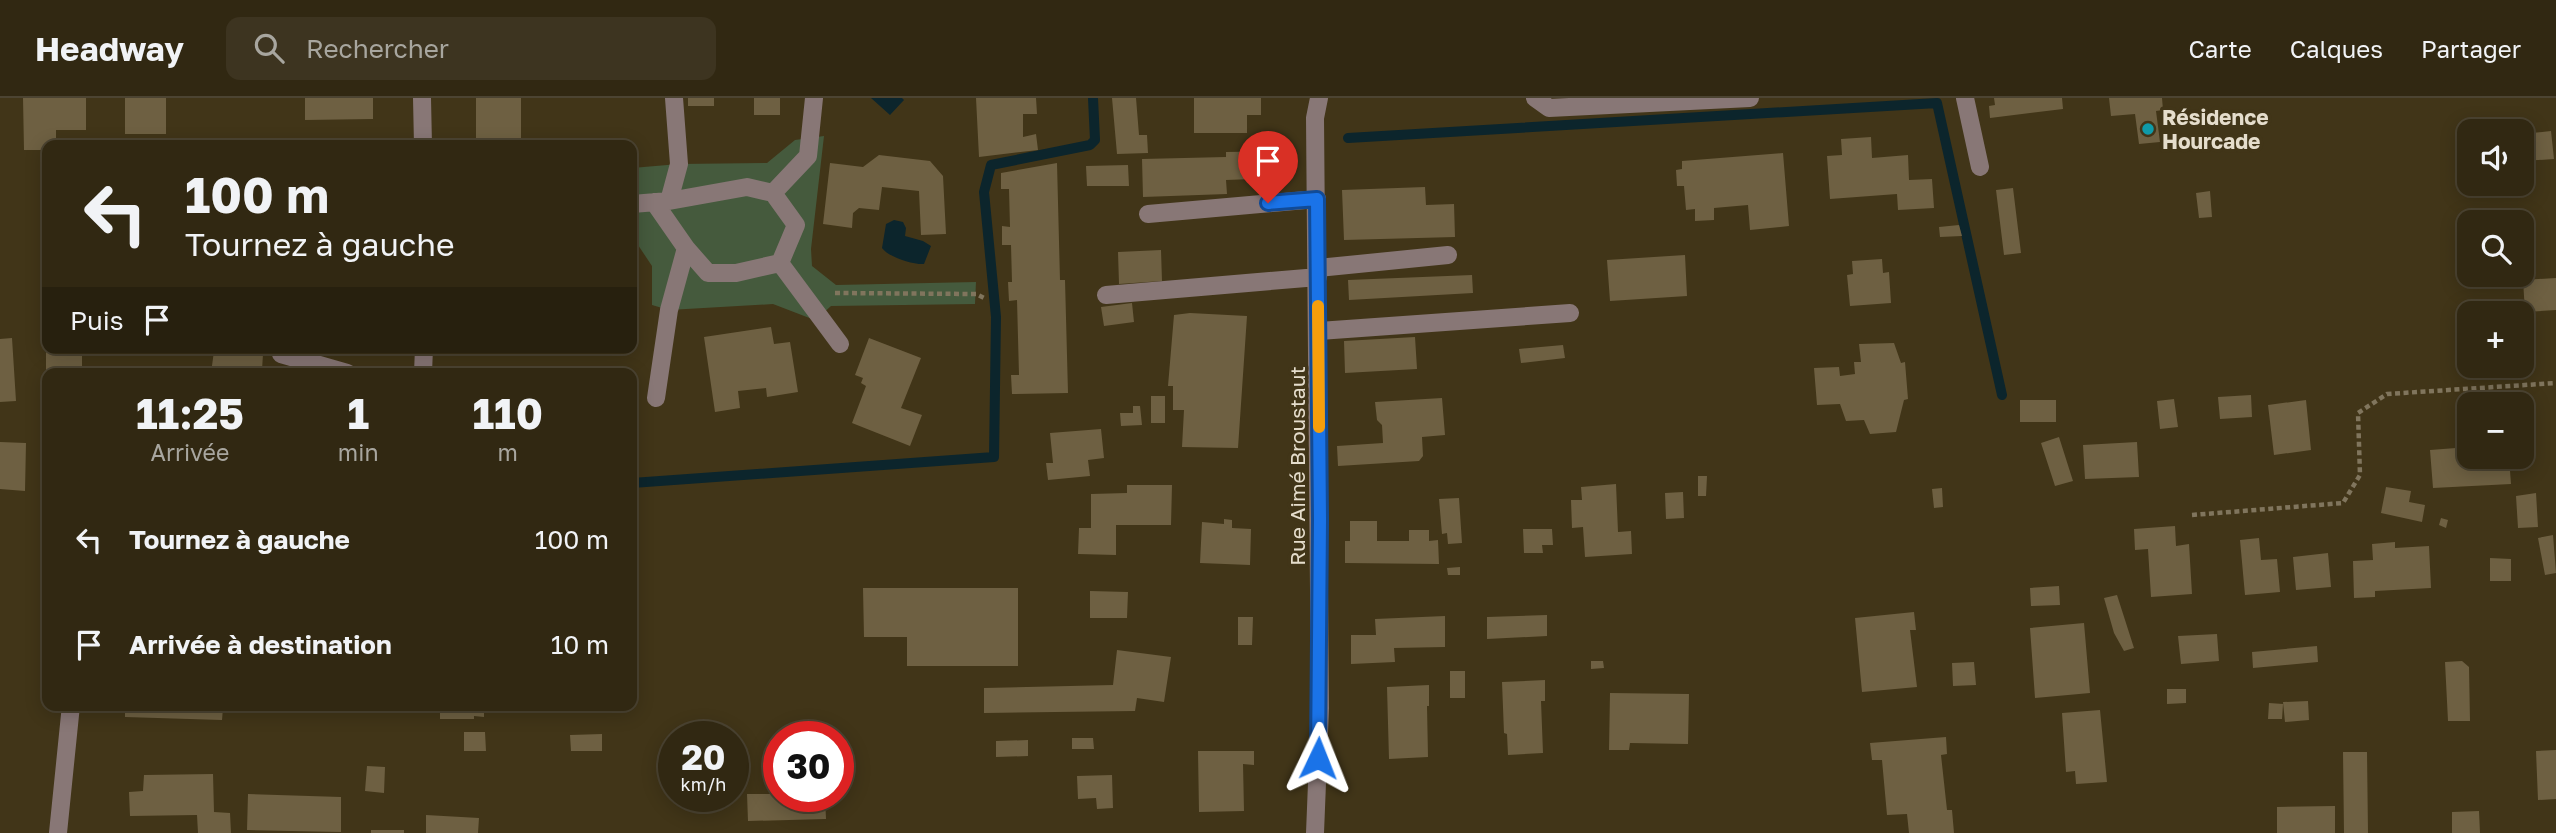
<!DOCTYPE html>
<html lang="fr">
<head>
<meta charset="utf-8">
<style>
  body { margin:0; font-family:"Golos Text",sans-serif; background:#3d3420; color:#f1f3f6; height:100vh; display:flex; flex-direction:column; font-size:26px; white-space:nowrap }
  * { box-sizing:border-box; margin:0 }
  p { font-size:23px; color:#a8a69f }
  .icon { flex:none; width:38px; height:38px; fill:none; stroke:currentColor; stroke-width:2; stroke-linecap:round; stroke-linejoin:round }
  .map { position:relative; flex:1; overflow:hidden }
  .drawer { position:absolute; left:42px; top:270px; width:595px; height:343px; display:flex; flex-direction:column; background:#312812; border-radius:14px; box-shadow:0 4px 18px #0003,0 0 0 2px #4c4432 }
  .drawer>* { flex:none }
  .guide { position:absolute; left:42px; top:42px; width:595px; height:214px; border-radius:14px; box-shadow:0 4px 18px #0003,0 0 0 2px #4c4432; background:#312812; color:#f1f3f6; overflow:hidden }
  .tools { position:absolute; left:2457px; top:21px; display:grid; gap:14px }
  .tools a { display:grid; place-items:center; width:77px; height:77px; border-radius:14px; background:#312812; box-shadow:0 4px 18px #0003,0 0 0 2px #4c4432; font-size:35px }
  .speed { position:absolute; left:658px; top:623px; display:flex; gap:14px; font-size:35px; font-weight:700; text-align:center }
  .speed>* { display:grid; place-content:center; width:91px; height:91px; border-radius:50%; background:#312812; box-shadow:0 4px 18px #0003,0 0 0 2px #4c4432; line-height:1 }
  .speed small { font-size:18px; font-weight:400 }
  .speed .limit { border:10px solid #d22; background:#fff; color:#111 }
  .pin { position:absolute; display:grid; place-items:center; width:60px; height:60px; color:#fff; margin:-72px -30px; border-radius:50% 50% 50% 0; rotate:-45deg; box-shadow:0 0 7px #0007 }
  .pin .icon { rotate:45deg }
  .me { position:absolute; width:77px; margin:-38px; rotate:2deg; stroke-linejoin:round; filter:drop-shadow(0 0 5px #0008) }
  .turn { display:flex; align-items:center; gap:24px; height:147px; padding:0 28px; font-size:32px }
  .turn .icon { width:91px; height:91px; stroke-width:2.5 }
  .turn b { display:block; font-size:49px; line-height:60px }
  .then { display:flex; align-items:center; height:66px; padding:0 28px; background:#0003; gap:14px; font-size:26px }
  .eta { display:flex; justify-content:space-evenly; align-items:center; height:119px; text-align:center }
  .eta b { font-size:42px; font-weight:700; line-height:49px }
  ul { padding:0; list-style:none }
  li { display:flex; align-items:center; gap:21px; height:105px; padding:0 28px }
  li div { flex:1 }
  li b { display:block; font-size:26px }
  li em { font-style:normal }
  header { display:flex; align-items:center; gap:42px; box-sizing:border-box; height:98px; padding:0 35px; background:#312812; border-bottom:2px solid #4c4432 }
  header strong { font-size:33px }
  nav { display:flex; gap:38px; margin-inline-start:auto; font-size:24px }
  .search { width:490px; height:63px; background:#3d3420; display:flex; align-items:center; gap:18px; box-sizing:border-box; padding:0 24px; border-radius:14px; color:#a8a69f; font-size:26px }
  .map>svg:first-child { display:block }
  .green { fill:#455a3d }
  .water { fill:#0c252c }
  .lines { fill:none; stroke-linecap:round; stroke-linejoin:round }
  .stream { stroke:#0c252c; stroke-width:10 }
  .building { fill:#6e6042 }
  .path { stroke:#80755d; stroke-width:4.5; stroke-dasharray:5 3.5; stroke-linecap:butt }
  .minor { stroke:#887776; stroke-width:18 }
  .route-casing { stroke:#114b97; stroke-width:18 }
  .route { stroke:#1a73e8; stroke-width:12 }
  .slow { stroke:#f59e0b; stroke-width:12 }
  .culture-dot { fill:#0f9aa8; stroke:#413518; stroke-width:2.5 }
  .labels { text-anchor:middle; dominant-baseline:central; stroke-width:7; stroke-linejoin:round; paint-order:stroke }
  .poi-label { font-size:21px; font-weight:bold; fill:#e5ddcc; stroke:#413518; text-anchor:start }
  .street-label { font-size:21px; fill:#e5ddcc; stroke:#413518 }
</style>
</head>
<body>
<header>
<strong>Headway</strong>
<div class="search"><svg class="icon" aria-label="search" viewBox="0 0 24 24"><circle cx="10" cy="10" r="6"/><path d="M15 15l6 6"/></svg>Rechercher</div>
<nav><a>Carte</a><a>Calques</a><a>Partager</a></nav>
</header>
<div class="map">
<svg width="2556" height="735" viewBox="0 0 2556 735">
  <rect width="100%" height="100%" fill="#413518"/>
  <!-- green -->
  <path class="green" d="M824,38l-13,113 1,17 24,19 140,-3 -1,22 -144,2 -11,10 -8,3 -39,-15 -104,6 -17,-5v-39l-20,-30v-68l47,-4 88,-1 28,-23z"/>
  <!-- water -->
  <path class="water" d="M871,0h31l2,2 -14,15z
    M894,122l9,2 3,6 -1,8 18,5 8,5 -7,18c-10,1 -36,-7 -42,-16l4,-24z"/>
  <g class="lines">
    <!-- stream -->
    <path class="stream" d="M1348,40l589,-35 65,292
      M632,385l362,-26 2,-140 -12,-125 7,-27 99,-20 5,-5 -2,-42"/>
  </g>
  <!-- building -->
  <path class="building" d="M23,0h63v32h-30v15h-9v5h-23z
    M125,0h41v36h-41z
    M305,0h68v21l-68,1z
    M476,0h45v47h-45z
    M688,0h26v8h-26z
    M754,0h26v17h-26z
    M976,0h60l1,16h-14v23l13,-3 2,16 -59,7z
    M1112,0h24l3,37h8l1,18 -31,1z
    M1194,0h67v17h-14v18h-53z
    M1994,0h68l1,11 -73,9 -1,-12 6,-1z
    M2109,0h53l1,12 -7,1 4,31 -21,2 -4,-30 -24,2z
    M2551,33l3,28 -32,2v-27z
    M1871,39l1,21 36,-3 1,25 23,-1 2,29 -36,2 -1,-16 -67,5 -3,-43 15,-1 -1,-16z
    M1282,53v27l-56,2 1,14 -84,3 -1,-38 84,-2v-5z
    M1783,55l6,73 -39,4 -2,-25 -34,3v12l-19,1v-12l-9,1 -2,-24h-7l-1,-16 6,-1v-8z
    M879,57l51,6 13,15 3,58 -25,1 -2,-44 -37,-4 -3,23 -20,-2 -6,5 -1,15 -29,-4 7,-61 33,4z
    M1057,65l3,117h5l3,113 -56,1 -1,-19h8l-2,-75 -8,1 -1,-19h4l-1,-37h-9v-19l8,1 -1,-38h-8v-16z
    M1128,67l1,21h-42l-1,-20z
    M44,85h3v92h-2z
    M1425,89l1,18 28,-1 1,33 -111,3 -2,-50z
    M2013,90l8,65 -17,2 -8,-65z
    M2210,93l2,26 -13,1 -3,-25z
    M1959,127l3,11 -22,1 -1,-10z
    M1161,152l1,31 -43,3 -1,-32z
    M1685,157l2,41 -77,5 -3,-41z
    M1882,161l1,14 6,-1 2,31 -41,3 -3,-31 6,-1 -1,-13z
    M1472,177l1,18 -124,7 -1,-20z
    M2556,180v32l-31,2 -2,-32z
    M1132,205l2,19 -30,4 -3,-19z
    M1190,215l57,3 -9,132 -56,-1 2,-37h-11v-24h-5l6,-71z
    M771,229l3,17 16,-2 8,50 -31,5 -1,-9 -28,3 2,17 -25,4 -11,-75z
    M1415,239l2,32 -72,4 -1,-32z
    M12,240l4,63 -16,1v-63z
    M869,240l52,20 -20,50 21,7 -12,31 -58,-23 14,-37 -5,-3 2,-5 -8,-3z
    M1894,245l7,20 4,-1 3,37 -4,1 -8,32 -26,2 -6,-14 -18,1 -6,-17 -23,1 -3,-37 25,-1 1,9 15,-2 -1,-12h7l-2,-18z
    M1563,247l2,13 -44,5 -2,-14z
    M46,250h36v25h-36z
    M214,253l49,3 -1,16 5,1v2h-56z
    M2251,297l1,22 -32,2 -2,-22z
    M1151,298h14v27h-14z
    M1442,300l3,37 -23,2 1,19 -4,5 -81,5 -1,-20 46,-3 -1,-18 -5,-5 -2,-18z
    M2174,301l4,28 -18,2 -3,-28z
    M2020,302h36v22h-36z
    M2306,302l5,50 -37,5 -6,-50z
    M1133,308h7l2,19 -21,1 -1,-13h13z
    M1101,331l3,29 -16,2 2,16 -42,4 -2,-17h7l-3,-30z
    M2059,339l14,44 -18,5 -14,-43z
    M43,341h4v77h-3z
    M0,344l26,1 -1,48 -25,-2z
    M2137,344l2,35 -54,2 -2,-34z
    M2469,349v10h40l2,27 -78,4 -3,-38z
    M1698,378h9l-1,20h-8z
    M1616,386l2,48 13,-1 1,23 -47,3 -2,-30 -11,1 -1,-28h11l-1,-13z
    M1127,387h45l-1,40h-55v30l-38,-1 1,-26h12v-34l36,-1z
    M2386,389l25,4 -2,11 16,3 -3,17 -41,-9z
    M1942,390l1,19 -9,1 -2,-19z
    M1683,394l1,26 -18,1 -1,-26z
    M2536,395l2,34 -20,1 -2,-32z
    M1459,400l3,45 -14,1 -1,-11 -5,1 -3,-35z
    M2441,420l7,2 -2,8 -7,-3z
    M1224,421l8,1v8l19,1 -1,36 -50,-2 2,-41 22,2z
    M1350,423h27v20h32v-11h20v11l9,-1 1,24 -94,-1v-22h5z
    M2175,428l1,20 13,-2 3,50 -41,3 -3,-48 -13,1 -1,-21z
    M1523,431h29l1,16h-11l1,8h-19z
    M2553,437l3,38 -11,2 -7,-37z
    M2259,440l2,22 16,-1 3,33 -35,3 -5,-55z
    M2395,444v6l34,-2 2,42 -56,3v6l-21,1 -1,-37 20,-1 -1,-16z
    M2328,455l3,34 -35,3 -3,-33z
    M2490,460l21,1v22h-21z
    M1460,469v8h-12l-1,-7z
    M2059,488l1,19 -29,1 -1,-18z
    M863,490h155v78h-111v-29h-43z
    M1090,493l38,1 -1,26h-37z
    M2117,497l17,53 -10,3 -10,-18 -10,-35z
    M1914,514l2,18h-6l7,57 -55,5 -7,-74z
    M1547,517v21l-60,3v-22z
    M1445,518v31l-51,1 1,14 -44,2v-29h25l-1,-16z
    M1238,519h15l-1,28h-14z
    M2084,525l6,70 -55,5 -5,-70z
    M2217,536l2,27 -38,3 -3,-28z
    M2317,548l1,16 -65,6 -1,-16z
    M1117,552l54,7 -7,45 -27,-4 -2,13 -151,2v-25l129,-3z
    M1591,563h12l1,7 -13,1z
    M2462,563l7,6 1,54h-22l-3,-59z
    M1974,564l2,23 -23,1 -1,-23z
    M1450,573h15v27h-15z
    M1545,582v21h-4l2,52 -35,2 -1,-21 -3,-1 -2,-51z
    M1429,587v21h-2l1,51 -39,2 -2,-72z
    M2167,591h19v14l-19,1z
    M1610,595l79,1 -1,50 -58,-1 -1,7h-20z
    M2308,603l1,19 -24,2 -2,-20z
    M2269,605l14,1 -1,15h-14z
    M125,607h92v3h6l-1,12 -97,-3z
    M440,607h44v12l-10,-1v3h-34z
    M2100,612l7,72 -31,2 -1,-13 -9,1 -4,-59z
    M464,634h21l1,19h-22z
    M602,636v17h-31l-1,-16z
    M1946,639l1,17 -6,1 6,55h5l2,23h-45l-2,-19 -20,1 -5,-55h-10l-2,-17z
    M1072,640h21l1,11h-22z
    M1028,642v16l-32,1v-16z
    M2556,652v49l-18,1 -2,-49z
    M773,653h6v45h46l1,23 -78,2 -1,-27h27z
    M1198,653h56v14l-11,-1 1,47 -45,1z
    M2343,654h24l1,81h-24z
    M367,668l18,1 -1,26 -19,-2z
    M213,676l1,38 16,1 1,20h-33l-1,-18 -67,1 -1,-24 14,-1 1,-16z
    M1112,677l1,33 -16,1 -1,-11 -18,1 -1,-23z
    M248,696l93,3v35l-94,-2z
    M2335,708v27h-58v-26z
    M2479,713l1,22h-28v-21z
    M426,717l53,3 -1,15h-52z
    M371,732h33v3h-33z"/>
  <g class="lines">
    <!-- path -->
    <path class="path" d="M835,195l141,1 8,4
      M2192,417l151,-12 17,-28 -2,-62 29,-19 169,-11"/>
    <!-- minor -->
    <path class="minor" d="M422,0l1,47
      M1535,0l14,10 201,-10
      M1965,0l15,69
      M773,95l35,-37 6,-58
      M669,103l10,-37 -5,-66
      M632,106l37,-3 78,-14 26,6 23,32 -16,38 -44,10h-28l-22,-25 -32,-46
      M1148,116l169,-15
      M780,165l60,81
      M1318,170l130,-13
      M1106,197l212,-18
      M1319,233l251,-18
      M281,256l66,19
      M423,275l1,-25
      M656,300l13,-88 17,-62
      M58,735l13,-128
      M1315,735l5,-125 -5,-590 4,-20"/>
  </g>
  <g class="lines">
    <!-- route casing -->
    <g class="route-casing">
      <path id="route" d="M1268,105l49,-4 3,321 -2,238"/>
    </g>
    <!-- route -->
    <use href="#route" class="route"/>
    <!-- slow -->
    <path class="slow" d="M1318,208l1,121"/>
  </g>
  <!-- markers -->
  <circle class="culture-dot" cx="2148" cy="31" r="7"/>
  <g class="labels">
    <!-- poi labels -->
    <g class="poi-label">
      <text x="2162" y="19">Résidence<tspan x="2162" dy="24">Hourcade</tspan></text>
    </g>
    <!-- street labels -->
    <g class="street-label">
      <text transform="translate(1297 368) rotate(-90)">Rue Aimé Broustaut</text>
    </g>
  </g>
</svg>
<div class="tools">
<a><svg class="icon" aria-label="sound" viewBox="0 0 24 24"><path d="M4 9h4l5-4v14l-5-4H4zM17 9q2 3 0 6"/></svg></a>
<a><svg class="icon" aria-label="search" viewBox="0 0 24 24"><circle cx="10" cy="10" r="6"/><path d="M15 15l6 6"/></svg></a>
<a>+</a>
<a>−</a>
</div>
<div class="speed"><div>20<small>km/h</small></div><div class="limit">30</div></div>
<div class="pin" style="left:1268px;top:105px;background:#d93025"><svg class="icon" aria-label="arrive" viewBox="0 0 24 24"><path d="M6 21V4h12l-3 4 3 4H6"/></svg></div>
<svg class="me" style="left:1318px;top:660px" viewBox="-20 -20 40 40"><path d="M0-17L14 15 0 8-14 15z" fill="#1a73e8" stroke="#fff" stroke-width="4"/></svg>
<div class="guide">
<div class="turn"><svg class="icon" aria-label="left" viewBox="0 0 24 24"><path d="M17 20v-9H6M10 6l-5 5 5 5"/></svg><div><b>100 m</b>Tournez à gauche</div></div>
<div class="then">Puis<svg class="icon" aria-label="arrive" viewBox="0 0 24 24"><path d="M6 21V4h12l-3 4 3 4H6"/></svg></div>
</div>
<section class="drawer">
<div class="eta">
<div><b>11:25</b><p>Arrivée</p></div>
<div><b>1</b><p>min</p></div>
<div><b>110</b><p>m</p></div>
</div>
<ul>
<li><svg class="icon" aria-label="left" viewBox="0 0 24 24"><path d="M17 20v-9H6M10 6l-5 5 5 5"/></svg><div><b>Tournez à gauche</b></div><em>100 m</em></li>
<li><svg class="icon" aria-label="arrive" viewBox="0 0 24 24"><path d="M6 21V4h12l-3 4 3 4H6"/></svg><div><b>Arrivée à destination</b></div><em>10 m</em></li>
</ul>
</section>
</div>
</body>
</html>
